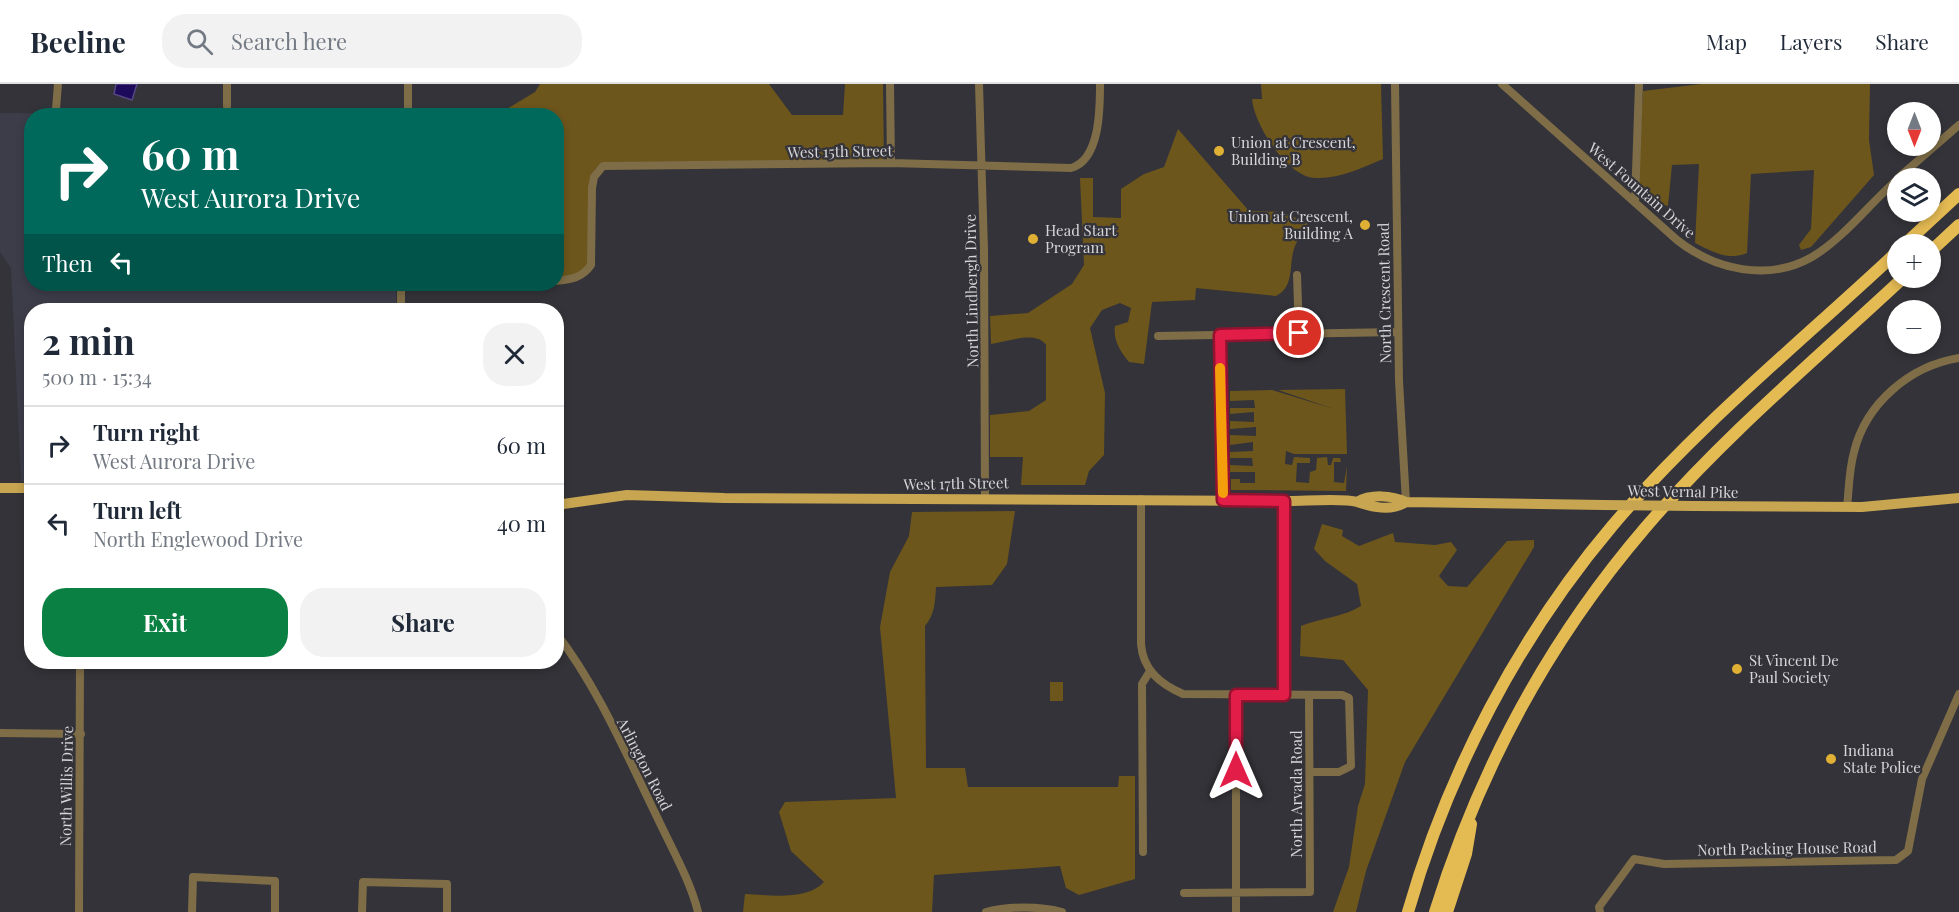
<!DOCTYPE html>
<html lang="en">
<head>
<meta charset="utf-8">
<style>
  body { margin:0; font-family:"Playfair Display",serif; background:#f2f2f3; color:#1f2937; height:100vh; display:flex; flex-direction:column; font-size:22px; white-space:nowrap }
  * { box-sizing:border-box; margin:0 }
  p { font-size:20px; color:#747a83 }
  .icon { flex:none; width:33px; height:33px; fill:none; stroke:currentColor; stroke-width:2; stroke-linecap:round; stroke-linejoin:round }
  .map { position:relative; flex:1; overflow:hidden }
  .drawer { position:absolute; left:24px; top:219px; width:540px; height:366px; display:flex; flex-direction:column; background:#fff; border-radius:24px; box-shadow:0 3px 9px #0003 }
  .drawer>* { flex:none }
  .top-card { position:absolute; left:24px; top:24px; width:540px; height:183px; border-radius:24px; box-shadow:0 3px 9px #0003; background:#00695c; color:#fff; overflow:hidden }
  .needle { width:39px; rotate:180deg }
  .buttons { position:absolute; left:1887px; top:18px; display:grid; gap:12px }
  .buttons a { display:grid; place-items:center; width:54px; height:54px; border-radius:50%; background:#fff; box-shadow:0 3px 9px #0003; font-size:30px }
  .pin { position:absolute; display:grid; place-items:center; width:51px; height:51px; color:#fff; margin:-26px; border:3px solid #fff; border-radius:50%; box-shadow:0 2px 6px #0007 }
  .me { position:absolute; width:66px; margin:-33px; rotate:0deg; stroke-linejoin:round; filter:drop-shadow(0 0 4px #0008) }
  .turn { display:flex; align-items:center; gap:21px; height:126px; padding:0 18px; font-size:27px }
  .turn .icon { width:78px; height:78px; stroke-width:2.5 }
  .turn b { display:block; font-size:42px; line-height:51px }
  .then { display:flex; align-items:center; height:57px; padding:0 18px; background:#0003; gap:12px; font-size:22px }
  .round { display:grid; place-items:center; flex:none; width:63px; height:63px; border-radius:24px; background:#f2f2f3 }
  .overview { display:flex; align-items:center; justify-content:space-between; height:102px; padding:0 18px }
  h1 { font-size:36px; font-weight:700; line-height:45px }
  .primary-button { display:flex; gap:12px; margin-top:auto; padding:12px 18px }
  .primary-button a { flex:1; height:69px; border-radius:24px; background:#0b8043; color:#fff; font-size:24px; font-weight:700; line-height:69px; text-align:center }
  .primary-button a+a { background:#f2f2f3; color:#1f2937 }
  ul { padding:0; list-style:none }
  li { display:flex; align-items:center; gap:18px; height:78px; padding:0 18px; border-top:2px solid #e0e1e3 }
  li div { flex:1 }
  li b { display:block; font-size:22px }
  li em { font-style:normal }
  header { display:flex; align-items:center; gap:36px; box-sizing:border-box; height:84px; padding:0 30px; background:#fff; border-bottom:2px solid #e0e1e3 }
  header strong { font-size:28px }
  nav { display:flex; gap:33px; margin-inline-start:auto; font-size:21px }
  .search { width:420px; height:54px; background:#f2f2f3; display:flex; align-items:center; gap:15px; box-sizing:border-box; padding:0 21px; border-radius:24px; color:#747a83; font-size:22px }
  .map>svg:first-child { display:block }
  .built { fill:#3c3d49 }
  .green { fill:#6d561c }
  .water { fill:#1e0a5b; stroke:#554781; stroke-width:1.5 }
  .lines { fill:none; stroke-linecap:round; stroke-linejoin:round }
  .minor { stroke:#7e6d47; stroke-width:8 }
  .major { stroke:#c7a551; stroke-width:10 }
  .highway { stroke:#e4ba53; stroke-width:12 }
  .major-bridge { stroke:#c7a551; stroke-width:10 }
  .route-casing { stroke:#92132f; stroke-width:15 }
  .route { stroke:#e11d48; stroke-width:10 }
  .slow { stroke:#f59e0b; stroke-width:10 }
  .poi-dot { fill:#dfb034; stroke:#333339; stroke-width:2 }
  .labels { text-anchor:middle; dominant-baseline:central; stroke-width:4.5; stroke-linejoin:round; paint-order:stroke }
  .poi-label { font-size:15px; fill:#d6d6da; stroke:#333339; text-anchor:start }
  .street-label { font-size:15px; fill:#d6d6da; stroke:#333339 }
</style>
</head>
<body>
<header>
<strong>Beeline</strong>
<div class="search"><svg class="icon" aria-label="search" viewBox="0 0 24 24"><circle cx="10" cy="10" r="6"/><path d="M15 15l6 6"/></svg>Search here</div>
<nav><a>Map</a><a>Layers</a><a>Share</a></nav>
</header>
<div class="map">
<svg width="1959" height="828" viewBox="0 0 1959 828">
  <rect width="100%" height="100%" fill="#333339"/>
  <!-- built -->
  <path class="built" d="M0,29l309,2 -277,1v168h364v26h-364l-1,172h-10l-10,-214 -11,-16z"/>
  <!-- green -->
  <path class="green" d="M540,0h229l23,31h51l2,-31h38l1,77 -278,1 -11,7 -6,13v81l-6,10 -26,6 -1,-163h-61l40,-24z
    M1261,0h120l2,75c-21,9 -44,20 -67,19 -28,0 -62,-53 -64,-79h10z
    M1701,0h169l-1,56 5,35 -63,72 -10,3 -2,-5 12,-16 3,-59 -63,4 -4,79c-19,8 -34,-1 -52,-10l4,-79 -27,1 -4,41 -31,-9 6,-106z
    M1178,45l71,82 34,1 24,11 1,8c-28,17 -6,52 -32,65l-80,-8 -1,12 -43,2 -8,62 -15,-2c-9,-11 -16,-22 -14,-36l13,-4 3,-14 -11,-5 -18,7 -12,18 15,65 -1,62 -15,16 -4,14h-64l2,-28h-33v-42l39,-4 17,-11v-55c-10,-15 -40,-3 -55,-1l-1,-28 38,-3 44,-29 12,-19 -4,-87h13v39l28,1v-29l23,-15 20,-7z
    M1345,305l2,65h-53l-8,-3 -1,13 7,1 2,-8 16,1v5h-13l-1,19 13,1 1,-11 6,-2 1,-12 10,-1 1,8h3l2,-7h7l1,4h-7v20l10,1 3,-17 -1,25 -115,-1v-11h9v4h15v-11h-25v-7l23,1 -1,-8h-22v-6l23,-1v-9l-23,3v-10l26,1v-9l-26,2v-8l24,1v-10l-24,2v-6h25l-1,-8 -24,1v-10l42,-1 62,19 -56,-19z
    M1015,427l-8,53 -15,21 -56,2c-1,15 -1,27 -11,39l1,142h39l3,19h150l1,-11h16v103l-56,16 -13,-7 -6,-22 -126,9 -2,37h-189l2,-18c23,1 62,7 79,-12l-33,-31 -12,-39 6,-10 111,-4 -16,-171 10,-55 19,-36 3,-24z
    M1322,440l21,6 -1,6 17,10 34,-13 2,9 40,3 16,-3 6,8 -18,26 9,10 19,1 40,-46 27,-1v7l-129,215 -39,109 -10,41h-23l16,-45 9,-61 7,-22 3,-94 -25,-30 -43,-4 1,-30c20,-8 42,-9 60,-20l-4,-22 -32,-23 -11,-12z
    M1050,598h13v19h-13z"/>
  <!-- water -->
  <path class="water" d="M116,0h21l-5,16 -18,-6z"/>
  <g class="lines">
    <!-- minor -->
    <path class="minor" d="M227,0v22
      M408,0v32
      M890,0l1,79
      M979,0l5,165 1,249
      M1395,0l4,297 7,121
      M1502,0l175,156c38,30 91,42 135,17 32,-19 58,-54 86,-78
      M56,25l2,-25
      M1898,94l61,-53
      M1635,118l4,-118
      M1297,191l2,58
      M556,197c16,-2 26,-3 35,-16l1,-77 2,-11 9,-11 288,-3 180,5c29,-8 29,-59 29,-84
      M401,226v-26
      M1219,251l4,165
      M1158,252l240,-4
      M1141,415v145c2,26 19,40 42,50l159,1 7,3 2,68 -12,6h-29
      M1284,417v194
      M1847,423c2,-18 2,-37 7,-55 12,-49 56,-86 105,-94
      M556,549c42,54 72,125 102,186 14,30 32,61 40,93
      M1236,611v217
      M0,649l81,1
      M1143,768l-1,-168 8,-13
      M1184,809l126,-1 -1,-197
      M79,828l1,-250
      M192,828l1,-35 82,4v31
      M362,828l1,-30 84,2v28
      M986,828c22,-6 54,-6 76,0
      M1600,828l-1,-5 35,-48 30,5 232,-4 12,-9 14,-72 37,-85"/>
    <!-- major -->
    <path class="major" d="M0,404h32
      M1357,418c13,-8 35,-7 49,0l198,3
      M556,421l71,-10 97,3 566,3c16,0 54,-3 67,1 15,5 34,10 49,0
      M1694,422l168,1 97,-9"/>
    <!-- highway -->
    <path class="highway" d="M1905,160l54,-50
      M1930,168l29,-27
      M1408,828c40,-140 111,-276 205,-387 85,-100 189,-184 285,-274
      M1435,828c44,-141 114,-272 210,-384 78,-91 171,-169 258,-250
      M1447,828l19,-58 5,-30"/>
    <!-- major-bridge -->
    <path class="major-bridge" d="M1604,421l90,1"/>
  </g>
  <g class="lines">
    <!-- route casing -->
    <g class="route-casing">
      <path id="route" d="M1236,686v-75h48v-194l-61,-1 -3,-165 79,-2"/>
    </g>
    <!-- route -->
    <use href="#route" class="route"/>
    <!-- slow -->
    <path class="slow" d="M1220,284l3,125"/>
  </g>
  <!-- markers -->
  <g class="poi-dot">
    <circle cx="1219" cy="67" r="6"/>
    <circle cx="1365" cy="141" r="6"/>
    <circle cx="1033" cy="155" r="6"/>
    <circle cx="1737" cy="585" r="6"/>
    <circle cx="1831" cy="675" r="6"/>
  </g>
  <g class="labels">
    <!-- poi labels -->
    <g class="poi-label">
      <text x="1231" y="58">Union at Crescent,<tspan x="1231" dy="17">Building B</tspan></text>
      <text x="1353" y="132" text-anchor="end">Union at Crescent,<tspan x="1353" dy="17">Building A</tspan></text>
      <text x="1045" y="146">Head Start<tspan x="1045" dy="17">Program</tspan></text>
      <text x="1749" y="576">St Vincent De<tspan x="1749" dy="17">Paul Society</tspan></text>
      <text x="1843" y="666">Indiana<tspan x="1843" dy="17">State Police</tspan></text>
    </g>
    <!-- street labels -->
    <g class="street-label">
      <text transform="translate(840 67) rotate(-1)">West 15th Street</text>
      <text transform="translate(1642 106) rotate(41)">West Fountain Drive</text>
      <text transform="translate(971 207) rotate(-91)">North Lindbergh Drive</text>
      <text transform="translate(1384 209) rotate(-91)">North Crescent Road</text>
      <text transform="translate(956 399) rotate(-1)">West 17th Street</text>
      <text transform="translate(1683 407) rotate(1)">West Vernal Pike</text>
      <text transform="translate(645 680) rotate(63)">Arlington Road</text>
      <text transform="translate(66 702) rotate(-89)">North Willis Drive</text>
      <text transform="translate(1296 710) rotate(-90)">North Arvada Road</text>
      <text transform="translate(1787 764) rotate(-1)">North Packing House Road</text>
    </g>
  </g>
</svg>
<div class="buttons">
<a><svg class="needle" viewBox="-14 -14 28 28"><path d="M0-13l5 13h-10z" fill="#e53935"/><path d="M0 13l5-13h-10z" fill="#747a83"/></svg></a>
<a><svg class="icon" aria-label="layers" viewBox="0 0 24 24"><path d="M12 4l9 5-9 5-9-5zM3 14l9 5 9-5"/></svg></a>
<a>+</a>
<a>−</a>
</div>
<div class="pin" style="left:1299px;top:249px;background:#d93025"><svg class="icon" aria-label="arrive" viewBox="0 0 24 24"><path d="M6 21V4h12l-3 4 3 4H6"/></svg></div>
<svg class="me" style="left:1236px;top:686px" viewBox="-20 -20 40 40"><path d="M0-17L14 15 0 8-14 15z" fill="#e11d48" stroke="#fff" stroke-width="4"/></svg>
<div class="top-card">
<div class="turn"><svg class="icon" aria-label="right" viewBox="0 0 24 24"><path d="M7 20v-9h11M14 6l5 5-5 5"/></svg><div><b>60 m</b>West Aurora Drive</div></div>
<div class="then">Then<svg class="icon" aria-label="left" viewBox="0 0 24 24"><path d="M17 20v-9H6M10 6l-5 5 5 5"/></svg></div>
</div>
<section class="drawer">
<div class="overview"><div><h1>2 min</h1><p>500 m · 15:34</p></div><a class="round"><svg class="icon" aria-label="close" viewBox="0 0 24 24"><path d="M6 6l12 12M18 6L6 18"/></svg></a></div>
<ul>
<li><svg class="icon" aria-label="right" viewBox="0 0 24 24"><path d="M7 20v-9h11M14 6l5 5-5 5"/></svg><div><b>Turn right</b><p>West Aurora Drive</p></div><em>60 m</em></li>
<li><svg class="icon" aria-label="left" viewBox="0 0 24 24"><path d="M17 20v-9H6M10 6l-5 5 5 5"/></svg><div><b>Turn left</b><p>North Englewood Drive</p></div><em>40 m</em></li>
</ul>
<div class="primary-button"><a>Exit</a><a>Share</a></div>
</section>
</div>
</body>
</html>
